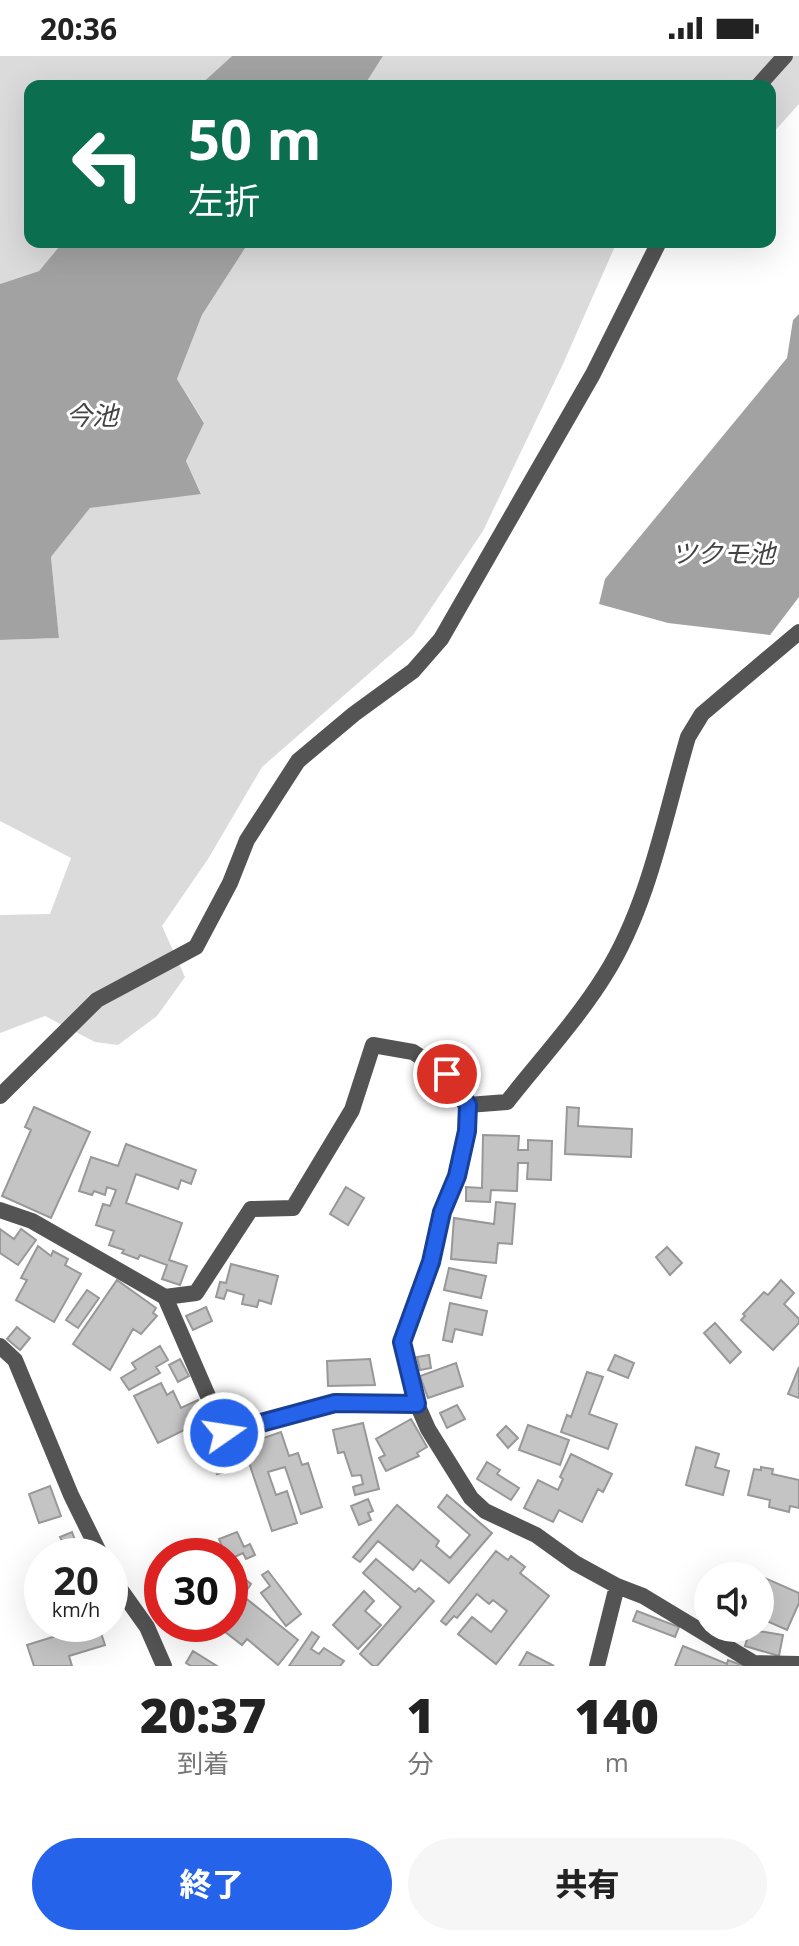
<!DOCTYPE html>
<html lang="ja">
<head>
<meta charset="utf-8">
<style>
  body { margin:0; font-family:"Open Sans","Noto Sans JP",sans-serif; background:#f6f6f6; color:#222; height:100vh; display:flex; flex-direction:column; font-size:30px; white-space:nowrap }
  * { box-sizing:border-box; margin:0 }
  p { font-size:26px; color:#767676 }
  .icon { flex:none; width:44px; height:44px; fill:none; stroke:currentColor; stroke-width:2; stroke-linecap:round; stroke-linejoin:round }
  .map { position:relative; height:1610px; overflow:hidden }
  .side { display:flex; flex-direction:column; background:#fff; flex:1 }
  .side>* { flex:none }
  .banner { position:absolute; left:24px; top:24px; width:752px; height:168px; border-radius:16px; box-shadow:0 8px 32px #0002; background:#0b6e4f; color:#fff; overflow:hidden }
  .tools { position:absolute; left:694px; top:1506px; display:grid; gap:16px }
  .tools a { display:grid; place-items:center; width:80px; height:80px; border-radius:50%; background:#fff; box-shadow:0 8px 32px #0002; font-size:40px }
  .speed { position:absolute; left:24px; top:1482px; display:flex; gap:16px; font-size:40px; font-weight:700; text-align:center }
  .speed>* { display:grid; place-content:center; width:104px; height:104px; border-radius:50%; background:#fff; box-shadow:0 8px 32px #0002; line-height:1 }
  .speed small { font-size:20px; font-weight:400 }
  .speed .limit { border:12px solid #d22; background:#fff; color:#111 }
  .pin { position:absolute; display:grid; place-items:center; width:68px; height:68px; color:#fff; margin:-34px; border:4px solid #fff; border-radius:50%; box-shadow:0 2px 8px #0007 }
  .me { position:absolute; width:88px; margin:-44px; rotate:77deg; stroke-linejoin:round; filter:drop-shadow(0 0 6px #0008) }
  .turn { display:flex; align-items:center; gap:28px; height:168px; padding:0 32px; font-size:36px }
  .turn .icon { width:104px; height:104px; stroke-width:2.5 }
  .turn b { display:block; font-size:56px; line-height:68px }
  .eta { display:flex; justify-content:space-evenly; align-items:center; height:136px; text-align:center }
  .eta b { font-size:48px; font-weight:800; line-height:56px }
  .button { display:flex; gap:16px; margin-top:auto; padding:16px 32px }
  .button a { flex:1; height:92px; border-radius:48px; background:#2563eb; color:#fff; font-size:32px; font-weight:800; line-height:92px; text-align:center }
  .button a+a { background:#f6f6f6; color:#222 }
  .status { display:flex; justify-content:space-between; align-items:center; height:56px; padding:0 40px; background:#fff; direction:ltr }
  .status svg { height:22px; fill:currentColor }
  .map>svg:first-child { display:block }
  .green { fill:#dbdbdb }
  .water { fill:#a2a2a2 }
  .building { fill:#c4c4c4; stroke:#989898; stroke-width:2 }
  .lines { fill:none; stroke-linecap:round; stroke-linejoin:round }
  .street { stroke:#545454; stroke-width:16 }
  .route-casing { stroke:#184099; stroke-width:20 }
  .route { stroke:#2563eb; stroke-width:14 }
  .labels { text-anchor:middle; dominant-baseline:central; stroke-width:6; stroke-linejoin:round; paint-order:stroke }
  .water-label { font-size:26px; font-style:italic; fill:#434343; stroke:#fff }
</style>
</head>
<body>
<div class="status"><b>20:36</b><svg viewBox="0 0 49 12"><path d="M0 12V9h3v3zM5 12V6h3v6zM10 12V3h3v9zM15 12V0h3v12zM26 1h20v11H26zM47 4h2v5h-2z"/></svg></div>
<div class="map">
<svg width="799" height="1610" viewBox="0 0 799 1610">
  <rect width="100%" height="100%" fill="#fff"/>
  <!-- green -->
  <path class="green" d="M0,0h232l-33,30h-169v156h33l-24,29 -39,13z
    M383,0h416v48l-29,32v-50h-406z
    M249,186l367,2 -53,120 -80,167 -70,104 -151,132 -54,92 -46,67 23,51 -28,39 -39,29 -23,-3 -50,-26 -45,17v-118l50,-1 21,-56 -71,-37v-181l59,-2 -8,-81 39,-49 111,-15 -15,-32 18,-39 -27,-43 25,-64z"/>
  <!-- water -->
  <path class="water" d="M232,0h151l-19,30h-165z
    M63,186h186l-47,73 -25,64 27,44 -18,38 15,33 -111,14 -39,49 8,81 -59,2v-356l39,-13z
    M799,258v283l-29,38 -102,-12 -69,-19 6,-25 182,-221 6,-38z"/>
  <!-- building -->
  <path class="building" d="M34,1051l56,25 -39,86 -49,-22 29,-66 -6,-3z
    M567,1051l12,1 -1,18 54,3 -1,28 -66,-3z
    M483,1079l36,1 -1,14h10v-10l24,1 -1,39 -24,-1 1,-16h-10l-1,28 -26,-1 -1,12 -24,-1v-14l16,1z
    M126,1088l70,26 -5,14 -10,-4 -3,9 -42,-15 -10,29 56,20 -13,37 18,6 -7,19 -18,-6 5,-14 -27,-10 -2,4 -16,-6 2,-3 -15,-5 5,-14 -18,-6 7,-21 7,2 6,-16 -9,-3 -2,8 -11,-4 -2,4 -13,-4 12,-34 27,9z
    M346,1131l18,11 -16,27 -18,-11z
    M496,1146l19,2 -3,40 -14,-1 -2,20 -45,-4 3,-41 40,6z
    M0,1173l14,10 7,-10 15,11 -18,25 -18,-12z
    M38,1190l13,10 2,-5 15,8 -3,6 16,9 -27,48 -38,-22 11,-20 -6,-2z
    M667,1191l15,16 -12,12 -14,-18z
    M231,1208l47,12 -7,28 -12,-4 -2,7 -15,-3 2,-9 -17,-5 -3,9 -8,-2 4,-15 6,1z
    M449,1212l37,8 -5,22 -37,-8z
    M117,1224l39,28 -3,5 4,3 -16,18 -8,-5 -23,41 -37,-26z
    M781,1224l13,13 -10,11 15,15v4l-26,27 -32,-30 4,-4 -2,-2 21,-22 4,3z
    M87,1234l12,8 -21,30 -12,-8z
    M450,1247l37,8 -5,24 -27,-6 -3,13 -9,-2z
    M206,1251l6,14 -19,9 -7,-14z
    M715,1267l26,29 -11,11 -26,-30z
    M17,1271l13,11 -10,12 -13,-11z
    M160,1290l8,14 -12,7 4,6 -31,17 -8,-12 15,-9 -4,-6z
    M429,1299l2,13 -11,2 -3,-13z
    M615,1299l19,8 -6,15 -20,-8z
    M180,1303l9,17 -11,6 -9,-17z
    M370,1303l5,26 -47,1 -1,-25z
    M456,1307l7,23 -35,12 -8,-22z
    M799,1311v31l-11,-4z
    M587,1316l16,5 -14,37 28,10 -9,25 -47,-17 6,-17 4,2z
    M161,1327l6,12 6,-4 8,17 17,-8 15,31 -15,7 -6,-12 -34,17 -24,-47z
    M457,1349l8,14 -18,9 -7,-15z
    M411,1363l16,28 -10,6 2,3 -33,15 -7,-13 6,-3 -9,-16z
    M363,1367l16,66 -24,6 -2,-8 10,-3 -2,-9 -9,1 -8,-24 -6,1 -5,-23z
    M528,1369l41,15 -9,25 -41,-15z
    M506,1370l12,12 -10,10 -11,-13z
    M281,1376l8,24 9,-3 4,12 6,-2 14,44 -21,7 -16,-47 -17,5 8,23 11,-4 10,32 -25,8 -29,-86z
    M696,1391l23,7 -4,13 14,4 -6,24 -37,-10z
    M571,1398l41,20 -9,18 -5,-3 -16,33 -23,-12 -6,12 -29,-14 14,-28 20,10 5,-11 -3,-2z
    M224,1402l4,13 -11,3 -4,-12z
    M487,1406l13,8 -3,4 22,14 -8,12 -34,-21z
    M761,1411l12,2 -1,5 27,6v28l-9,-2 -1,6 -20,-5 1,-7 -22,-5 6,-26 7,1z
    M50,1430l11,30 -22,7 -10,-29z
    M447,1439l45,38 -43,50 -28,-23 -8,10 -35,-29 -18,21 -7,-5 44,-52 42,36 -3,5 14,12 20,-23 -32,-28z
    M368,1443l5,12 -5,2 3,7 -12,5 -8,-19z
    M72,1476l9,24h-27l-3,-8 12,-5 -3,-6z
    M237,1476l7,15 6,-3 5,11 -9,4 -3,-6 -13,6 -4,-3 -7,-17z
    M496,1495l12,9 3,-4 14,11 -5,6 29,23 -53,68 -38,-30 14,-17 19,15 16,-21 -14,-11 -4,4 -12,-10 -20,24 -3,-2 -8,9 -5,-4z
    M376,1503l39,33 4,-4 15,13 -57,65h-4l-13,-12 41,-47 -38,-34z
    M268,1515l33,43 -15,12 -25,-33 9,-7 -8,-11z
    M238,1517l13,11 -8,12 55,44 -20,25 -31,-26 -5,6 -27,-21h15v-42z
    M758,1519l41,18v10l-12,27 -27,-12z
    M364,1535l10,10 -9,10 16,14 -23,24 -25,-24z
    M637,1555l42,16 -4,10 -42,-16z
    M95,1568h3l7,21 -36,11 3,10h-38l-7,-21z
    M740,1572l43,7 -4,21 -34,-10 3,-10 -10,-2z
    M312,1576l7,5 -8,12 8,5 5,-6 20,13 -4,5h-51z
    M683,1590l44,18 1,-4 16,6h-69z
    M193,1595l24,15h-26l-5,-3z
    M527,1596l27,14h-35z"/>
  <g class="lines">
    <!-- street -->
    <path class="street" d="M758,30l27,-30
      M0,1040l97,-96 99,-53 34,-64 17,-43 51,-79 56,-47 59,-43 28,-32 152,-265 66,-132
      M468,1049l39,-3c33,-42 70,-82 98,-127 44,-70 60,-160 83,-238l14,-23 97,-82
      M0,1154l32,11 133,76 59,136 111,-30 82,1
      M165,1241l31,-4 55,-84 42,-1 59,-98 21,-65 40,7 34,22 21,31 -1,26 -10,45 -15,36 -11,50 -29,80 15,62 11,25 43,69 14,13 51,24 39,28 42,23 26,10 111,67 45,1
      M0,1290l15,14 56,135 30,61
      M110,1519l37,52 17,39
      M597,1610l20,-80"/>
  </g>
  <g class="lines">
    <!-- route casing -->
    <g class="route-casing">
      <path id="route" d="M224,1377l111,-30 82,1 -15,-62 29,-80 11,-50 15,-36 10,-45 1,-26 -21,-31"/>
    </g>
    <!-- route -->
    <use href="#route" class="route"/>
  </g>
  <g class="labels">
    <!-- water labels -->
    <g class="water-label">
      <text x="92" y="359">今池</text>
      <text x="723" y="497">ツクモ池</text>
    </g>
  </g>
</svg>
<div class="tools">
<a><svg class="icon" aria-label="sound" viewBox="0 0 24 24"><path d="M4 9h4l5-4v14l-5-4H4zM17 9q2 3 0 6"/></svg></a>
</div>
<div class="speed"><div>20<small>km/h</small></div><div class="limit">30</div></div>
<div class="pin" style="left:447px;top:1018px;background:#d93025"><svg class="icon" aria-label="arrive" viewBox="0 0 24 24"><path d="M6 21V4h12l-3 4 3 4H6"/></svg></div>
<svg class="me" style="left:224px;top:1377px" viewBox="-20 -20 40 40"><circle r="17" fill="#2563eb" stroke="#fff" stroke-width="3"/><path d="M0-11L8 9 0 5-8 9z" fill="#fff"/></svg>
<div class="banner">
<div class="turn"><svg class="icon" aria-label="left" viewBox="0 0 24 24"><path d="M17 20v-9H6M10 6l-5 5 5 5"/></svg><div><b>50 m</b>左折</div></div>
</div>
</div>
<section class="side">
<div class="eta">
<div><b>20:37</b><p>到着</p></div>
<div><b>1</b><p>分</p></div>
<div><b>140</b><p>m</p></div>
</div>
<div class="button"><a>終了</a><a>共有</a></div>
</section>
</body>
</html>
